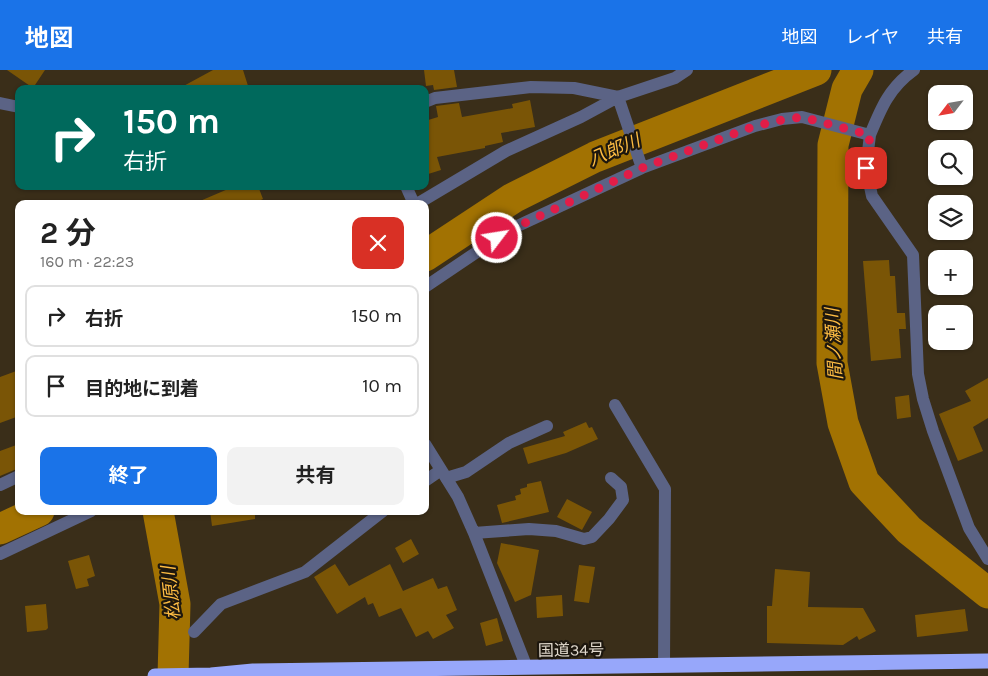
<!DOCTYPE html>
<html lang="ja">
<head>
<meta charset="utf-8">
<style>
  body { margin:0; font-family:Karla,"Noto Sans JP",sans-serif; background:#f2f2f2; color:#222; height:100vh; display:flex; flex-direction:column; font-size:19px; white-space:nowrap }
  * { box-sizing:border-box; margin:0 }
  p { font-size:16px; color:#767676 }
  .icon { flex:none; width:28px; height:28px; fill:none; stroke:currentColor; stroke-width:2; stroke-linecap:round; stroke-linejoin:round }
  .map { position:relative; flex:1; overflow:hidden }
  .sheet { position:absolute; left:15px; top:130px; width:414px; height:315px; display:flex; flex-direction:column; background:#fff; border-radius:10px; box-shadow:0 1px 4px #0004 }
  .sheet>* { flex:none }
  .banner { position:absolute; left:15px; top:15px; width:414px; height:105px; border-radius:10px; box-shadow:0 1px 4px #0004; background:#00695c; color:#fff; overflow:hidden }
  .needle { width:32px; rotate:239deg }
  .buttons { position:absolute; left:928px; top:15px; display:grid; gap:10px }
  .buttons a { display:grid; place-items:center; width:45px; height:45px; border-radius:10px; background:#fff; box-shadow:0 1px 4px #0004; font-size:25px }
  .pin { position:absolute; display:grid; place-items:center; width:42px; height:42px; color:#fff; margin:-21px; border-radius:10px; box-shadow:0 2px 8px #0006 }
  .me { position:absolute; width:55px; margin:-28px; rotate:59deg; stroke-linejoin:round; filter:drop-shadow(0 0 4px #0008) }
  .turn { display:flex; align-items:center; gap:18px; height:105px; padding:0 25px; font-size:22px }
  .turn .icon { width:65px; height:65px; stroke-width:2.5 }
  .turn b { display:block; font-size:35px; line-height:42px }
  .round { display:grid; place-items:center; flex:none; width:52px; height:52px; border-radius:10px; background:#f2f2f2 }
  .overview { display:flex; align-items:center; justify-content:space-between; height:85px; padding:0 25px }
  h1 { font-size:30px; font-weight:700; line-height:38px }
  .cta { display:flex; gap:10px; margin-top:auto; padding:10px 25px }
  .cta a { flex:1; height:58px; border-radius:10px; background:#1a73e8; color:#fff; font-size:20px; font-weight:700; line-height:58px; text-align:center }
  .cta a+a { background:#f2f2f2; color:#222 }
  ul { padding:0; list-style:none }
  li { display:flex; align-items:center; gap:15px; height:62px; margin:0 10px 8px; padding:0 15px; border:2px solid #e0e0e0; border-radius:10px }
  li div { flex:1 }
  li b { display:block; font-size:19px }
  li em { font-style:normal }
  header { display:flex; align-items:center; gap:30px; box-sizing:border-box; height:70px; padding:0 25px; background:#1a73e8; color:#fff }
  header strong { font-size:24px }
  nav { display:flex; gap:28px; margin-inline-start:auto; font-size:18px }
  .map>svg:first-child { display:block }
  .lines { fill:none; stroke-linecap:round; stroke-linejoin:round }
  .river { stroke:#a27202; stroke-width:31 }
  .building { fill:#7a5506 }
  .minor { stroke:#5b6385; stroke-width:12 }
  .highway { stroke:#97a7fa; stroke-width:15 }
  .route { stroke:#e11d48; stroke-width:9; stroke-dasharray:0 16.2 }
  .labels { text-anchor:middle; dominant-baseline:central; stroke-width:4.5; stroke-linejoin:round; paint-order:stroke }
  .street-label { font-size:16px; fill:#e1d9cd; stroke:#1d170e }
  .water-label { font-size:18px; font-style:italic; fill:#fdbc43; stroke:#1d170e }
</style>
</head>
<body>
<header>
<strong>地図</strong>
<nav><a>地図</a><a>レイヤ</a><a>共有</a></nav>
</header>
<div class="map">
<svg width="988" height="606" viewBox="0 0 988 606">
  <rect width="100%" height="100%" fill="#3a2e19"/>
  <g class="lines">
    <!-- river -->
    <path class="river" d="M858,0l-11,19 -14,56 -1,218 11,60 21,59 45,48 79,63
      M425,186l88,-58 82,-41 221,-87
      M158,441l17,93 -2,72
      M0,459l39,-18"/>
  </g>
  <!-- building -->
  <path class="building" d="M7,0h38l-12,18z
    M213,0h30l6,19h-71z
    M424,0h30l3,17 -23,3 -1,-5 -7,1z
    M530,30l5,27 -34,6 2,9 -18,4v2l-48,9 4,13 -16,5v-54l13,-4 -2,-11 23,-3 3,14 51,-9 -1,-4z
    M235,116h23l5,13 -11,5h-59z
    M889,190l1,16h5l2,37h8l1,16h-7l2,29 -30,3 -8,-100z
    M19,300v46l-19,7v-46z
    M988,308v40l-15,9 10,24 -25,10 -19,-47 32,-13 -6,-10z
    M909,325l2,22 -14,2 -2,-22z
    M586,352l3,6 3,-1 6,12 -32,14 -38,11 -5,-16 42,-12 -2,-4z
    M19,374v24l-19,8v-25z
    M541,411l8,31 -47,11 -5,-18 19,-5 -1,-4 6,-2 -1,-5 7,-2v-3z
    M567,429l25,13 -10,18 -25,-13z
    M210,441h45v8l-43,7z
    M411,469l8,15 -16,9 -8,-15z
    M501,473l38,7 -8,45 -16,7 -18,-39z
    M89,485l6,21 -8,3 2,7 -13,3 -8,-28z
    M335,494l14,22 41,-22 13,27 30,-13 5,11 9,-3 10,24 -11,5 8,13 -21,11 -5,-8 -12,6 -15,-29 -22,9 -6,-14 -5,2 -3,-8 -28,17 -23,-37z
    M579,495l16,2 -6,36 -15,-2z
    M775,499l35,3 -2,35 55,1 13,23 -17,9 -2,-4 -14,9 -76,-2v-37h5z
    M562,525l1,21 -26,2 -1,-21z
    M46,534l2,24 -2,2 -19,2 -2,-26z
    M965,539l3,22 -51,6 -2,-22z
    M497,548l6,23 -17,5 -6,-23z"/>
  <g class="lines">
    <!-- minor -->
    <path class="minor" d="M618,27l24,71
      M425,32l10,-4 96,-11 43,1 44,9
      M0,33l19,4
      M870,65c11,-27 19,-47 44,-65
      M406,116l8,18
      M417,134l89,-53 75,-34 37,-20 57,-19 12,-8
      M425,217l86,-58 131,-61 113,-42 27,-7 20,-2 68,18 -4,33 6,28 41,59 5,119 5,25 10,32 36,97 19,31
      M615,335l50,84 -1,177
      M425,374l33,53 16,36 53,135
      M446,408l20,-6 43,-29 38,-17
      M425,411l16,-11
      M0,415l19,-9
      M474,463l55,-4 27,2 28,8 8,-2 17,-18 14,-19 -2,-13 -10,-9
      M0,484l91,-43
      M194,562l27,-28 84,-32 78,-61"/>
    <!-- highway -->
    <path class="highway" d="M155,606l56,-1 42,-4 735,-10"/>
  </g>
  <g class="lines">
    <!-- route -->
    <path class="route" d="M497,168l15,-9 130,-61 113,-42 27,-6 20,-3 68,18 -4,33"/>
  </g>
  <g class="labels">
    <!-- street labels -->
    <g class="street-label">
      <text transform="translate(571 580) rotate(-1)">国道34号</text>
    </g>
    <!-- water labels -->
    <g class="water-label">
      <text transform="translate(614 80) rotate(-23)">八郎川</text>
      <text transform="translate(834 274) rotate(-93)">間ノ瀬川</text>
      <text transform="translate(171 523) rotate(-96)">松原川</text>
    </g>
  </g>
</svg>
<div class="buttons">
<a><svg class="needle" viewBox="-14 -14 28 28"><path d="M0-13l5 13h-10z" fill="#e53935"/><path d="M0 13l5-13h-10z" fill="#767676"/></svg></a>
<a><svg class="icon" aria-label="search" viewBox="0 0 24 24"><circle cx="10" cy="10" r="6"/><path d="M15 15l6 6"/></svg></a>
<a><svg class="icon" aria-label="layers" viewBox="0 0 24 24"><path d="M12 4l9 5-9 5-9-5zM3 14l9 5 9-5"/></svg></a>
<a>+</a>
<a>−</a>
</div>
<div class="pin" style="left:866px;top:98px;background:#d93025"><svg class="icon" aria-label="arrive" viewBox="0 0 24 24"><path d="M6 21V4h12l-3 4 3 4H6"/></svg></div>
<svg class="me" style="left:497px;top:168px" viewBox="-20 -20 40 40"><circle r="17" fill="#e11d48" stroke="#fff" stroke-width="3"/><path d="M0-11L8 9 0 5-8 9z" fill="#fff"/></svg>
<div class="banner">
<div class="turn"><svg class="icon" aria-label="right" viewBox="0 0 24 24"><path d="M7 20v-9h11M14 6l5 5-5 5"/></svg><div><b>150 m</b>右折</div></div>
</div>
<section class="sheet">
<div class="overview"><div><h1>2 分</h1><p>160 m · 22:23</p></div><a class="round" style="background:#d93025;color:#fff"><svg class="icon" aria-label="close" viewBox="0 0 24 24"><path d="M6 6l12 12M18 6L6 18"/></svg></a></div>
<ul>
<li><svg class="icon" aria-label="right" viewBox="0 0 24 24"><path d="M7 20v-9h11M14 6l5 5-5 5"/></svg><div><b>右折</b></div><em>150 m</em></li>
<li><svg class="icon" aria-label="arrive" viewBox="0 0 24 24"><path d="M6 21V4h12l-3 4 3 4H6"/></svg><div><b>目的地に到着</b></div><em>10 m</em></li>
</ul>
<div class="cta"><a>終了</a><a>共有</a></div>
</section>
</div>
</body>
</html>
